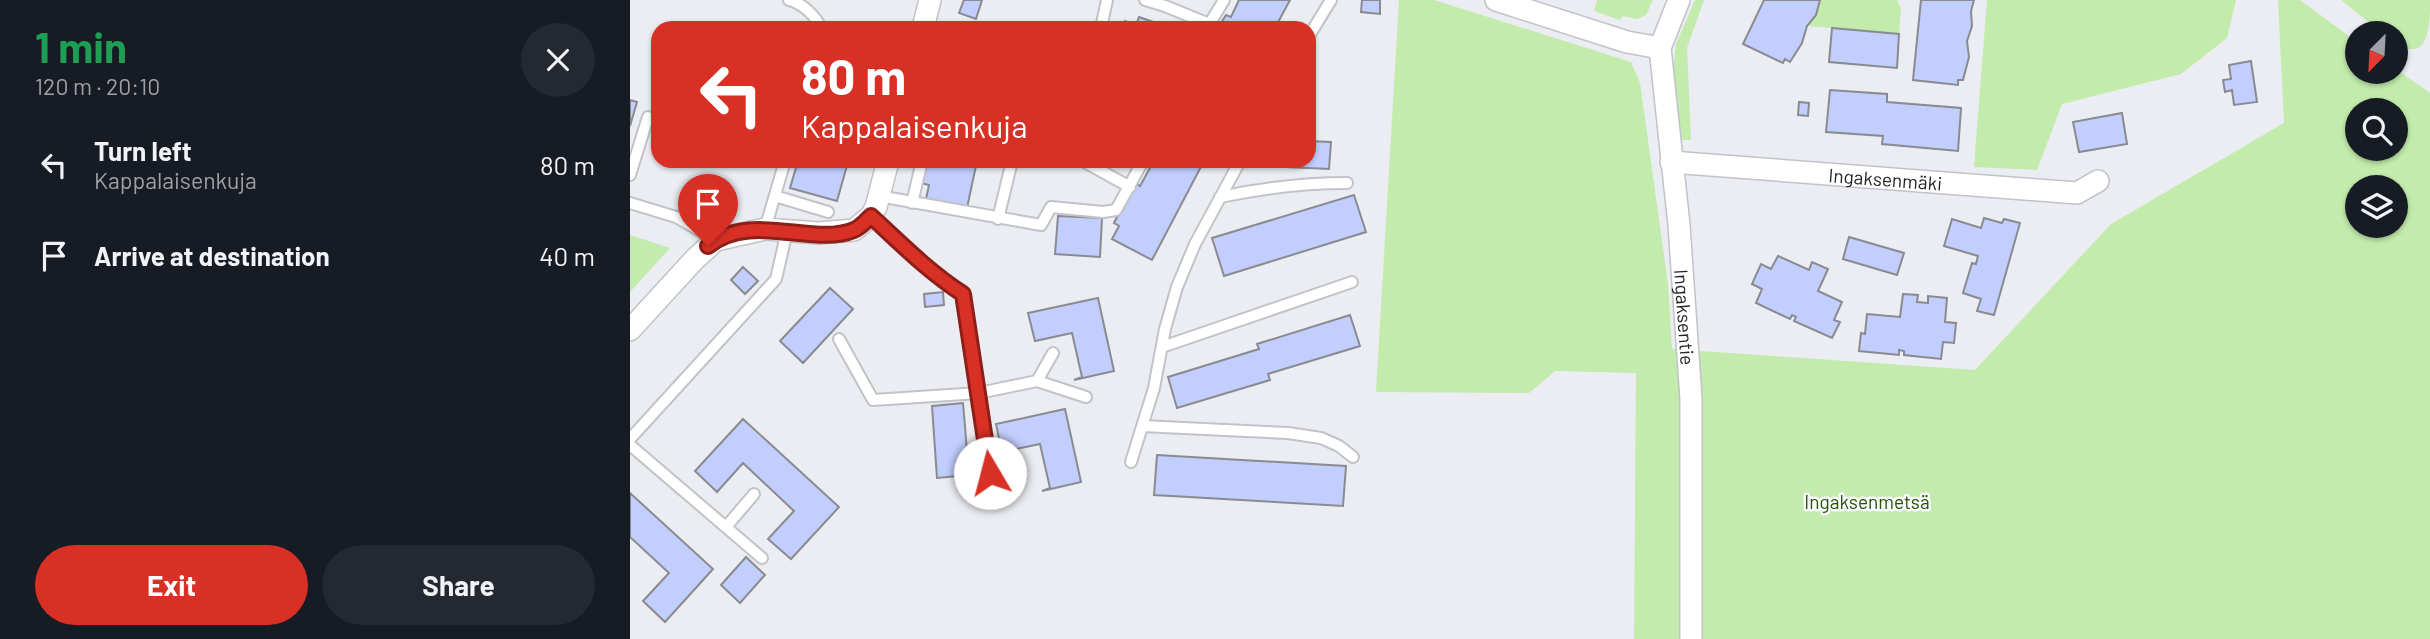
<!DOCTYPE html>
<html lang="en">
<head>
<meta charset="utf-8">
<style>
  body { margin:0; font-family:Barlow,sans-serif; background:#242831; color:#f1f3f6; height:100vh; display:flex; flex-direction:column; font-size:26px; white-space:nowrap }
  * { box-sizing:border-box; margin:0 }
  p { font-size:23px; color:#9ea1a6 }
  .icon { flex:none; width:38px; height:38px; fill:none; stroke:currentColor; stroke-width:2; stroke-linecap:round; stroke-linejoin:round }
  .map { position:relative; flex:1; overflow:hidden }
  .details { display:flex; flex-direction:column; background:#171b24; width:630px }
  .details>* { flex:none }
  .guide { position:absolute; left:21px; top:21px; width:665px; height:147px; border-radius:21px; box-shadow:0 2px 5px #0004; background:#d93025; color:#fff; overflow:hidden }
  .needle { width:46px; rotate:204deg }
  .controls { position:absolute; left:1715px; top:21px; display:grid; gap:14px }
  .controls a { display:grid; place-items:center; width:63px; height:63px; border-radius:50%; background:#171b24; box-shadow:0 2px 5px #0004; font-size:35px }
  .pin { position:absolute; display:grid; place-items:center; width:60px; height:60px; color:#fff; margin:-72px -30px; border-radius:50% 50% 50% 0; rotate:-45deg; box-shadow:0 0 7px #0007 }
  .pin .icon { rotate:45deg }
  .me { position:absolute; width:77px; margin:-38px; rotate:352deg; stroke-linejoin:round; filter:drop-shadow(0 0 5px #0008) }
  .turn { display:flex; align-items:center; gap:24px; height:147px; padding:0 35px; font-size:32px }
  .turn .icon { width:91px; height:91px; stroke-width:2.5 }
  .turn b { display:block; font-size:49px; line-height:60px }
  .round { display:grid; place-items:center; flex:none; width:74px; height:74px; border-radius:37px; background:#242831 }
  .head { display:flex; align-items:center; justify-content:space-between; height:119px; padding:0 35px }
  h1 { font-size:42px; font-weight:700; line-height:52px; color:#1e9e55 }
  .button { display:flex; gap:14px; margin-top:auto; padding:14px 35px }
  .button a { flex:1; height:80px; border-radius:42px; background:#d93025; color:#fff; font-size:28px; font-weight:700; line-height:80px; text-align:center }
  .button a+a { background:#242831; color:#f1f3f6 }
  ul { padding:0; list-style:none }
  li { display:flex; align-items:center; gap:21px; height:91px; padding:0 35px }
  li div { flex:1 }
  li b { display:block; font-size:26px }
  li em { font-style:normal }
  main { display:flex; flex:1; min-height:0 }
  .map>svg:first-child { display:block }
  .green { fill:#c2ebac; fill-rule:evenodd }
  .building { fill:#c2cefe; stroke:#898b90; stroke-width:2 }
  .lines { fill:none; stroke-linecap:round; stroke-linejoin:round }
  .service-casing { stroke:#c1c3c8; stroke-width:14 }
  .minor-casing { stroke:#c1c3c8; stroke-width:24 }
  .service { stroke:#fff; stroke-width:10 }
  .minor { stroke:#fff; stroke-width:21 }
  .route-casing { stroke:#8d1f18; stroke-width:18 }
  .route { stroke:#d93025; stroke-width:12 }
  .labels { text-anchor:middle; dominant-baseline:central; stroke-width:5; stroke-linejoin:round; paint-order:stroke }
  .street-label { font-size:19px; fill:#232426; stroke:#f9faff }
  .park-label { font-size:19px; fill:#285301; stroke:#f9faff }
</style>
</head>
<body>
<main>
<section class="details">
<div class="head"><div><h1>1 min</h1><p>120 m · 20:10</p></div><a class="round"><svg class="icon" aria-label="close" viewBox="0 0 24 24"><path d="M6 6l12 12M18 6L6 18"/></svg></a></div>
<ul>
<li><svg class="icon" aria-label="left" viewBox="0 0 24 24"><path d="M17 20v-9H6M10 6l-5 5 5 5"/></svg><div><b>Turn left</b><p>Kappalaisenkuja</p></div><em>80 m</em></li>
<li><svg class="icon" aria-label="arrive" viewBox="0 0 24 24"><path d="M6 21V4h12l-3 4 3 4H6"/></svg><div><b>Arrive at destination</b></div><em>40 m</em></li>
</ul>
<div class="button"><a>Exit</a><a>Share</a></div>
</section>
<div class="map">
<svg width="1800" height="639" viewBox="0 0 1800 639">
  <rect width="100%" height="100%" fill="#ebedf2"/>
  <!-- green -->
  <path class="green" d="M769,0h35l197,62 9,21 28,201 4,65 303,21 136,-146 173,-101 -6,-123h22l57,42v30h39v-3l34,24v546h-796l2,-266 -81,-2 -26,22 -153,-1zM1727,110h39v39h-39zM1727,187h39v39h-39z
    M967,0h56l-7,15 -9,4 -15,-3 -2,4 -26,-9z
    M1065,0h9l-17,48 4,92h-12l-6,-71 3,-25z
    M1190,0h77l4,8 -2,26 -92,-8 9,-11z
    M1357,0h249l-9,38 -46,36 -119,30 -25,66 -63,-3z
    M1711,0h89c0,23 0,64 -34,44v-11h-14z
    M0,235l40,13 -40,44z"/>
  <!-- building -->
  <path class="building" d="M334,0h18l-6,19 -17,-6z
    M609,0h51l-15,28h-57l8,-13 5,2z
    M732,0h18v14l-19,-2z
    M1134,0h56l-4,15 -9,11 -5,17 -12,19 -5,-3 -2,4 -40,-19z
    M1291,0h53l-3,11 1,15 -5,15 2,16 -6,23h-5v5l-45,-5z
    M509,17l26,9v2h-42l2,-7 11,4z
    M1202,28l67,6 -2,34 -68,-6z
    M1621,61l6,41 -23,3 -2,-15 -7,2 -2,-12 8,-1 -2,-14z
    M1200,90l57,4v8l74,6 -3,43 -76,-7 1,-8 -57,-4z
    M0,100l7,2 -7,24z
    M1169,102l10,1 -1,13 -10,-1z
    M1492,113l5,31 -48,8 -6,-30z
    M679,141l22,1 -2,27 -43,-2 1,-6h22z
    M168,161l50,1 -11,39 -47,-13z
    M296,161h51l-10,47 -41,-9 3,-14 -8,-2z
    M463,161h28l-3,6 -10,-5 -3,5z
    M516,161h58l-52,99 -40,-21 7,-13 -5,-3 21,-40 5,3 11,-20 -6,-2z
    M724,195l12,37 -142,44 -12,-38z
    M428,216l44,2 -2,39 -45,-3z
    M1354,218l18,5 2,-4 16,4 -26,92 -17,-4 4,-12 -18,-6 9,-30 4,1 2,-8 -34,-10 8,-27 29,9z
    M1219,237l55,16 -7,22 -54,-16z
    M1148,256l31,14 3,-8 16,7 -10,22 24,11 -8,18 6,2 -8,16 -38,-17 2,-4 -4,-2 -2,4 -34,-16 6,-14 -10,-5 9,-20 10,5z
    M113,267l15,14 -13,13 -14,-14z
    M200,288l23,21 -50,54 -23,-22z
    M313,292l1,13 -19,2 -1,-13z
    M1273,294l15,1 -1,7 11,1v-7l19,2 -2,24 11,1 -2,20 -11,-1 -2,17 -37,-4v-4l-5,-1v5l-40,-4 2,-18 4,1 2,-20 33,3z
    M468,298l16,73 -40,9 8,-3 -10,-44 -37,8 -7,-28z
    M720,315l10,31 -89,27 -3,1 2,6 -93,28 -9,-31 91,-28 -2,-5z
    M333,403l6,72 -32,3 -5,-72z
    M435,409l16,73 -39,9 8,-3 -10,-44 -38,8 -6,-28z
    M113,419l96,88 -48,52 -23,-20 26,-28 -51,-48 -26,29 -22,-21z
    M527,455l189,11 -3,40 -189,-11z
    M0,493l83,76 -48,53 -22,-21 26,-28 -39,-36z
    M116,557l19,18 -25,28 -19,-18z"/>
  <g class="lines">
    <!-- service casing -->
    <g class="service-casing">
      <path id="service" d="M159,0c14,4 26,15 32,28
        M515,0l20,6 44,18
        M471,28l6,-28
        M577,28l17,-28
        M679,36l22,-36
        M453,161l47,26
        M0,175l18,-58
        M145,196l53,16
        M249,196l162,29 10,-18 52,5 13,-2 27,-49
        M590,197c43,-9 83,-14 127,-14
        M0,203l46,14 40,23
        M282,203l10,-42
        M241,216c30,28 58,56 92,78l27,179
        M368,219l14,-58
        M135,229l20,-68
        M209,339l34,61 106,-7 58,-12 49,16
        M532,347l190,-65
        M407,381l16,-28
        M512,426l146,7 33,5 18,8 14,11
        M0,439l146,-160 11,-48
        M0,445l132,113
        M501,462l23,-74 11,-59 12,-42 18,-43 45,-83
        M96,527l28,-33"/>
    </g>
    <!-- minor casing -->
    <g class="minor-casing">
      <g id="minor">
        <path d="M866,0l131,42 33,6"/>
        <path id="s1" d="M1049,0l-19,48 19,177 12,174v240"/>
        <path d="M293,28l7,-28"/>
        <path id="s2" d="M1041,162l406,31 21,-12"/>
        <path d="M0,330l65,-71 21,-19 49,-11 54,4 35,-3 17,-14 5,-9 12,-46"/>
      </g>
    </g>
    <!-- service -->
    <use href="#service" class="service"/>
    <!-- minor -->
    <use href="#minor" class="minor"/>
  </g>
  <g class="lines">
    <!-- route casing -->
    <g class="route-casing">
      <path id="route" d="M78,246c43,-35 105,1 146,-16 7,-3 12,-9 17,-14 30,28 58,56 92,78l27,179"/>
    </g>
    <!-- route -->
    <use href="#route" class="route"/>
  </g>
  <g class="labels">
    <!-- street labels -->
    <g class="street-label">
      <text stroke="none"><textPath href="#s2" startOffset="215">Ingaksenmäki</textPath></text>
      <text stroke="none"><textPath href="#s1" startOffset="322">Ingaksentie</textPath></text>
    </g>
    <!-- park labels -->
    <g class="park-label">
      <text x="1237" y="501">Ingaksenmetsä</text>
    </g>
  </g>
</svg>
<div class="controls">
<a><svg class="needle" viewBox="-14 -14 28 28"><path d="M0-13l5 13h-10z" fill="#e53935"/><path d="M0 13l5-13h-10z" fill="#9ea1a6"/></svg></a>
<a><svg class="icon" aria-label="search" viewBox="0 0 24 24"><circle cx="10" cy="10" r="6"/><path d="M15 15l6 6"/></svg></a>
<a><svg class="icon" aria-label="layers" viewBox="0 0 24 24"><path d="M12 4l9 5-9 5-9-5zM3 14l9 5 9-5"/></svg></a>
</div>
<div class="pin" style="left:78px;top:246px;background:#d93025"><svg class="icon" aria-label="arrive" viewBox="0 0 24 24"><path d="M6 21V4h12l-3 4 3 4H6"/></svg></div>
<svg class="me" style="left:360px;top:473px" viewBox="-20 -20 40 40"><circle r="19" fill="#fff"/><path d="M0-13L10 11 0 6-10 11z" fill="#d93025"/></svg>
<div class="guide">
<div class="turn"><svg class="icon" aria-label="left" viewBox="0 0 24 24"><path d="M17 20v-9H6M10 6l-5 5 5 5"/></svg><div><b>80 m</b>Kappalaisenkuja</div></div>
</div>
</div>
</main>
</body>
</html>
